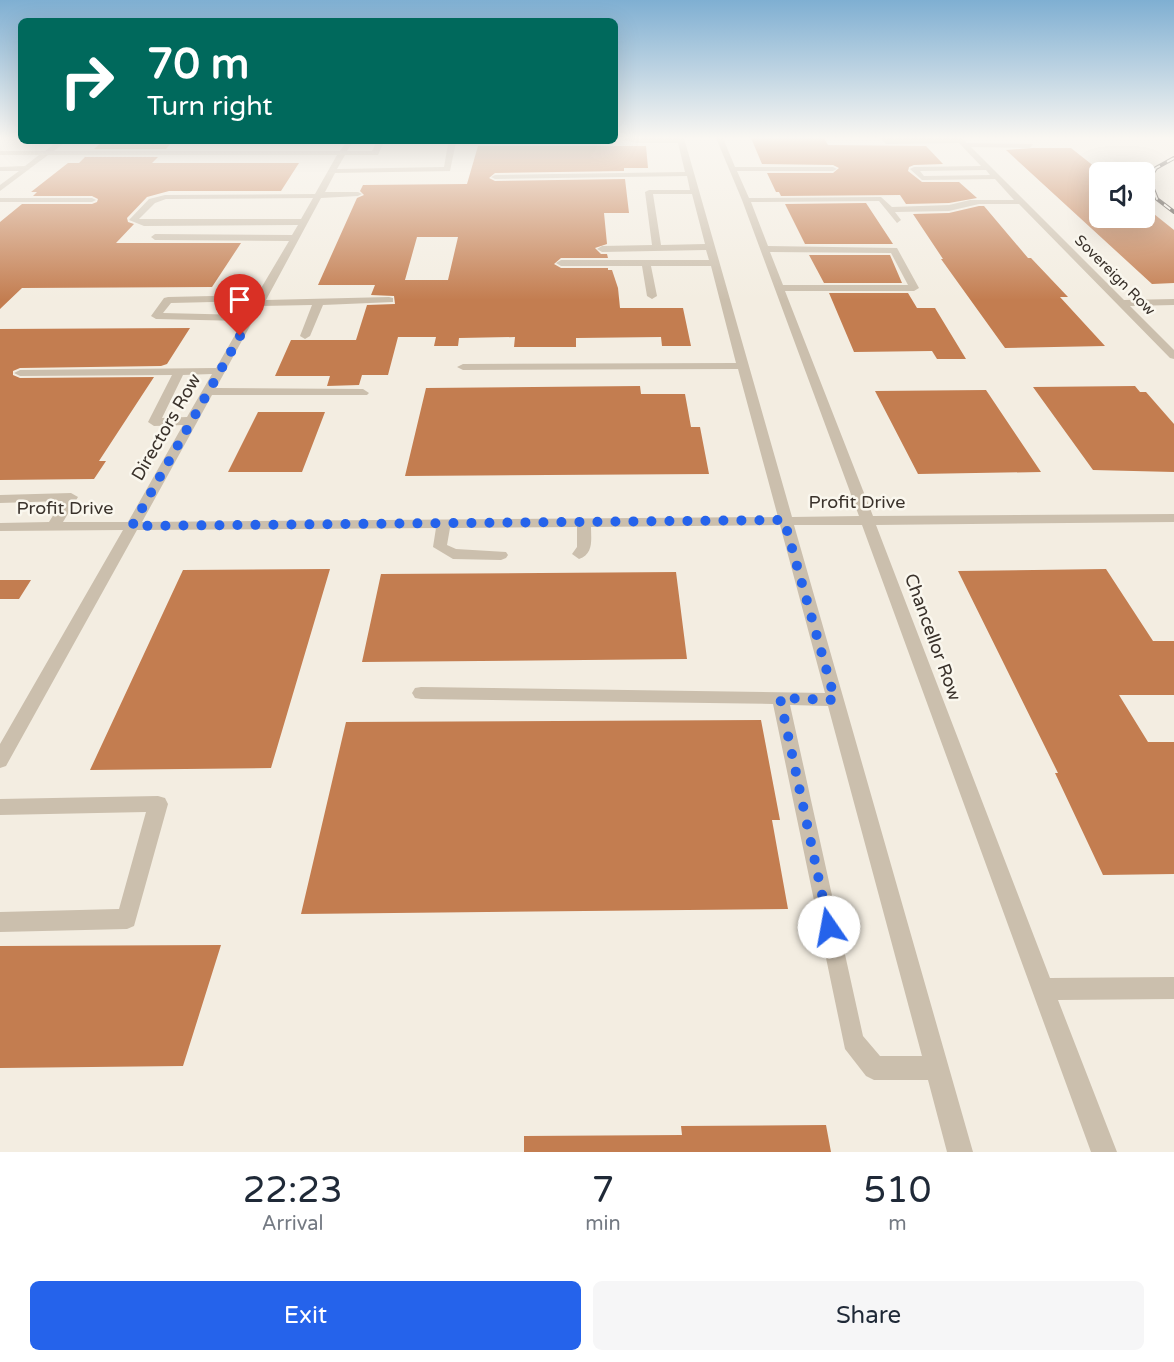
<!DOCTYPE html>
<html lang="en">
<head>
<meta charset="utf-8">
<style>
  body { margin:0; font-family:"Varela Round",sans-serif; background:#f6f6f7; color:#1f2937; height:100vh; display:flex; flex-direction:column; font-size:22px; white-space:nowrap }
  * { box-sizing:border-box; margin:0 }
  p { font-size:20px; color:#747a83 }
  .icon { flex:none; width:33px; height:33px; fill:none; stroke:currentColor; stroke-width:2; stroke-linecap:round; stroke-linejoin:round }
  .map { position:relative; height:1152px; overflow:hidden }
  .sheet { display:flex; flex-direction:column; background:#fff; flex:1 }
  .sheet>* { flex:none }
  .guide { position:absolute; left:18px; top:18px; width:600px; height:126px; border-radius:9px; box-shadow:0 6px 24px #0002; background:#00695c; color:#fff; overflow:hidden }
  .fabs { position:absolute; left:1089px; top:162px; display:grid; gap:12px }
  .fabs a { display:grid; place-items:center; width:66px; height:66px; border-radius:9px; background:#fff; box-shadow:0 6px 24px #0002; font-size:30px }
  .pin { position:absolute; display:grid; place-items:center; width:51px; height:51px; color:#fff; margin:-62px -26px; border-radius:50% 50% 50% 0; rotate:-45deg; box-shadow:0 0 6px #0007 }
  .pin .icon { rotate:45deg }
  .me { position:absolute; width:66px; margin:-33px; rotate:348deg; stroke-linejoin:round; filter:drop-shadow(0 0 4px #0008) }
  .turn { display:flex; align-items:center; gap:21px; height:126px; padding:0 30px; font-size:27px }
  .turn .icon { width:78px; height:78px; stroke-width:2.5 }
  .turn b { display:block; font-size:42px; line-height:51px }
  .eta { display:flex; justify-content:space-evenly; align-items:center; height:102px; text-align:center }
  .eta b { font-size:36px; font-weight:600; line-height:42px }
  .action { display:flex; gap:12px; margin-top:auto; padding:12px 30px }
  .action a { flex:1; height:69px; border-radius:9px; background:#2563eb; color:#fff; font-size:24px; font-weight:600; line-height:69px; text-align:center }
  .action a+a { background:#f6f6f7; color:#1f2937 }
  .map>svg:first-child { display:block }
  .building { fill:#c37d50; fill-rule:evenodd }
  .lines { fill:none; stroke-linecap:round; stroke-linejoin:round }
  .minor { fill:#cbbfad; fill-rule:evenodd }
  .rail-casing { stroke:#3a322b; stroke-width:4 }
  .rail { stroke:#faf7ee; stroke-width:2; stroke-dasharray:8; stroke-linecap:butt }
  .route { stroke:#2563eb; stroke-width:10; stroke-dasharray:0 18 }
  .labels { text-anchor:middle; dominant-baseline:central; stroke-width:5; stroke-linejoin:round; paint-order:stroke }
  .far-street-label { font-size:15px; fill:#3a322b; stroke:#faf7ee }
  .street-label { font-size:18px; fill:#3a322b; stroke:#faf7ee }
</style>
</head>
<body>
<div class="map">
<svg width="1174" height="1152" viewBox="0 0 1174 1152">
  <rect width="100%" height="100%" fill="#f3ede1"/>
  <!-- building -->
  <path class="building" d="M751,138h73l4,7 98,1 17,18 -29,1 -5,2 -1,4 14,11h37l18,16 -28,5 -43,1 -6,-9 -119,1 -2,-4h-3l-9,-19h66l6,-5 -6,-3 -71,-1z
    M103,141h70l-7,8h-72z
    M478,146h168l2,22h-24v3l-129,2 -6,5 6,3 130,-2 4,34h-25l3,31 -12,4 6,6h6l1,4h-47l-7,6 7,4h47v2h4l6,18 2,20h63l8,38h-29l-1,-9 -85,1v9h-62l1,-10 -56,1 -1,8h-24l2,-9h-38l-10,38h-26l-3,10 -32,1 3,-10h-55l16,-36h65l11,-35 28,-1 -1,-8 -23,-1 4,-10h-57l39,-87 7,-3 -4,-4 3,-6 104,-1zM417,237h41l-10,43h-43z
    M1033,148h38l29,23v47h44v-12l30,24v53l-22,1 -146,-134z
    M85,157h73l-6,6h147l-18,28h-112l-22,6 -20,21 1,4 6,2 -18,19h125l-29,44 -190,1 -22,21v-87l22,-18h70l5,-2 1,-3 -6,-3h-59l4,-4h-6l37,-29h11z
    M866,203l27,41h-88l-20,-40z
    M979,206h5l44,52h3l37,39h-8l45,49 -100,2 -64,-89h2l-30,-45 36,-1z
    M809,255h81l12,28h-78z
    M829,293h79l9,15h18l31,51h-29l-5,-8 -78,1z
    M190,328l-23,36 -6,2 -141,2 -7,3v4l7,3 134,-1 -55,84h7l-12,18 -94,1v-151z
    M640,386l1,8h44l6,33h9l9,47 -304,2 21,-88z
    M1135,386l5,6h6l28,32v48l-81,-2 -60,-83z
    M986,390l55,82 -123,2 -43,-83z
    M258,412h67l-23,60h-74z
    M330,569l-59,199 -181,2 93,-200z
    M1106,569l47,72h21v54h-55l29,47h26v132l-71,1 -48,-102h3l-100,-202z
    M676,572l11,87 -325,3 19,-88z
    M0,580h31l-12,19h-19z
    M761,720l19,100h-8l16,89 -487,5 45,-192z
    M221,945l-38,121 -183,2v-122z
    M826,1125l5,27h-307v-16l158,-1 -1,-9z"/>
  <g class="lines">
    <!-- minor -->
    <path class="minor" d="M618,138h66l108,379 67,-1 -117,-316 -26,-62h7l12,29h98l4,2 -4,2h-96l12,27 132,-1 11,10 57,-2 21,-5h44l-19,-21 -73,1 -12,-11 4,-2 67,-1 -22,-23 -73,1 -6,-6h82l5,5 66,1 -3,4 -59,-1 153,153 50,-1v6l-44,1 44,44v9l-4,-1 -151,-154h-40l-30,7 -54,1 6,8 -4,3 -18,-22 -128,1 17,44 129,2 22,40 -5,3h-129l88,225 301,-2v8l-298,3 174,453 124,-1v22l-116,1 59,152h-26l-229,-627h-68l179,627h-26l-19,-72h-54l-8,-4 -21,-27 -72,-345 -352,-5 -6,-1 -3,-5 3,-5 6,-1 404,6 -45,-168 -189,2c0,12 3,27 -12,32l-7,-5 5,-7v-20l-127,1 -3,17 9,4 50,3 2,3 -2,3 -5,2 -48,-1 -20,-12 3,-19 -299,2 -131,236 -6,2v-24l123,-214 -123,1v-8l49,-1 13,-21 -62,2v-8l71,-2 7,4 -15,25h65l55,-97 -29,1 -6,-4 24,-47 -152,1 -6,-3 6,-3 196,-2 27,-47 -87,-2 -5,-3 13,-18 4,-1 89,-2 32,-54 -134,-1 -4,-3 4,-3 137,1 6,-10 -154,1 -15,-6 20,-21 16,-4 150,-1 22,-39h-289l-48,36v-6l19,-14h-19v-4l25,-1 14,-11h-39v-4h45l13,-10h8l-12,10h286l7,-10 5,2 -5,8h25l5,-10 79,1 -6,29 -115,2 -10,19h33l4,2 -4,2 -37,2 -55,102 123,-3 4,1v4l-70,3 -13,31 -5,3 -5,-3 12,-31 -51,1 -45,82 147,1 6,4 -2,2h-155l-70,127 636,-5 -40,-148 -275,1 -6,-3 6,-3 273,-1 -25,-97h-60l6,30 -5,3 -5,-3 -5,-30h-81l-5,-3 5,-3h148l-3,-10 -104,2 -5,-3 5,-3 50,-1 -7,-53 4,-2h41l-3,-14 -192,3 -4,-2 4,-2 190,-3 -7,-29h-42zM383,144h65l-4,23 -107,2 8,-14h33zM986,170l4,5 -66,1 -4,-5zM653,194h39l13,50 -44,1zM313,198l-12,21h-162l16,-16 11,-4zM770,252l121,1 17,32h-125zM254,301l-8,14 -83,-2 8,-10zM212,374l-25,43 -25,1 21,-43zM790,705l38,1 94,350h-42l-17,-20z
      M286,141h36l-33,3z
      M0,198h92l4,2 -4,2h-92z
      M158,796l7,2 3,6 -34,122 -7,3 -127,3v-20l119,-3 27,-97 -146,3v-16z"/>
    <!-- rail casing -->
    <g class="rail-casing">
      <path id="rail" d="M1174,158l-18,10 -7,11 8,20 17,13"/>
    </g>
    <!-- rail -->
    <use href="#rail" class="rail"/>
  </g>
  <!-- sky -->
  <linearGradient id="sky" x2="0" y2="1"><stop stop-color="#7fafd2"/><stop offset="0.46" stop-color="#faf7f2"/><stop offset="1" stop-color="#faf7f2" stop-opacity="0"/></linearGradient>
  <rect width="1174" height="300" fill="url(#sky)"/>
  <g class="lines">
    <!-- route -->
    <path class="route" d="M240,336l-108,190 652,-6 51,180 -55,-2 49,229"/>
  </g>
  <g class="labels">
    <!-- far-street labels -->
    <g class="far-street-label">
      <text transform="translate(1115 275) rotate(45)">Sovereign Row</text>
    </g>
    <!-- street labels -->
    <g class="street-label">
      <text transform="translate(166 427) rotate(-60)">Directors Row</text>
      <text x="857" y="502">Profit Drive</text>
      <text x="65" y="508">Profit Drive</text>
      <text transform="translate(933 637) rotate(70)">Chancellor Row</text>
    </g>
  </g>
</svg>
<div class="fabs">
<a><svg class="icon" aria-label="sound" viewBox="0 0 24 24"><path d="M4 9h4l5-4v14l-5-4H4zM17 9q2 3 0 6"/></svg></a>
</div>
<div class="pin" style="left:240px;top:336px;background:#d93025"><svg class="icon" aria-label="arrive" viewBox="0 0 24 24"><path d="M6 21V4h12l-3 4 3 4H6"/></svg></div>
<svg class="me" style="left:829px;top:927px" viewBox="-20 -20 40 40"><circle r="19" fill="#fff"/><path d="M0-13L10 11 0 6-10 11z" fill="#2563eb"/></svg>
<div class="guide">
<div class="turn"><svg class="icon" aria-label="right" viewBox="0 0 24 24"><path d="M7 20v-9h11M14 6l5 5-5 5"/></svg><div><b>70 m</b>Turn right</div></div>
</div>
</div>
<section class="sheet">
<div class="eta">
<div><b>22:23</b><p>Arrival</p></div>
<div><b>7</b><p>min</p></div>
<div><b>510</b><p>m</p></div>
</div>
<div class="action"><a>Exit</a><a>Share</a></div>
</section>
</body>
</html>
